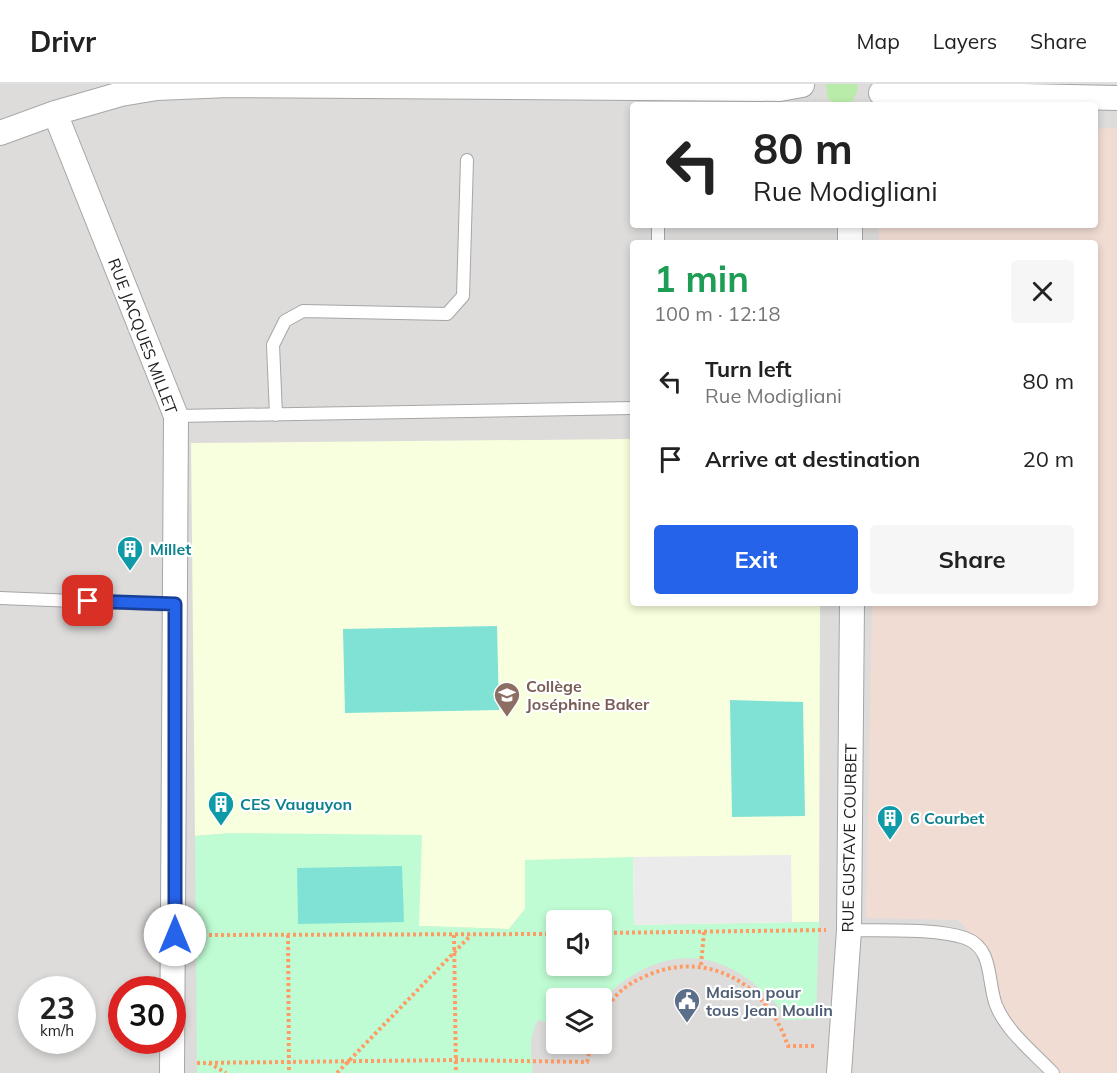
<!DOCTYPE html>
<html lang="en">
<head>
<meta charset="utf-8">
<style>
  body { margin:0; font-family:Mulish,sans-serif; background:#f6f6f6; color:#222; height:100vh; display:flex; flex-direction:column; font-size:22px; white-space:nowrap }
  * { box-sizing:border-box; margin:0 }
  p { font-size:20px; color:#767676 }
  .icon { flex:none; width:33px; height:33px; fill:none; stroke:currentColor; stroke-width:2; stroke-linecap:round; stroke-linejoin:round }
  .map { position:relative; flex:1; overflow:hidden }
  .side { position:absolute; left:630px; top:156px; width:468px; height:366px; display:flex; flex-direction:column; background:#fff; border-radius:6px; box-shadow:0 3px 9px #0003 }
  .side>* { flex:none }
  .hud { position:absolute; left:630px; top:18px; width:468px; height:126px; border-radius:6px; box-shadow:0 3px 9px #0003; background:#fff; color:#222; overflow:hidden }
  .fabs { position:absolute; left:546px; top:826px; display:grid; gap:12px }
  .fabs a { display:grid; place-items:center; width:66px; height:66px; border-radius:6px; background:#fff; box-shadow:0 3px 9px #0003; font-size:30px }
  .speed { position:absolute; left:18px; top:892px; display:flex; gap:12px; font-size:30px; font-weight:700; text-align:center }
  .speed>* { display:grid; place-content:center; width:78px; height:78px; border-radius:50%; background:#fff; box-shadow:0 3px 9px #0003; line-height:1 }
  .speed small { font-size:15px; font-weight:400 }
  .speed .limit { border:9px solid #d22; background:#fff; color:#111 }
  .pin { position:absolute; display:grid; place-items:center; width:51px; height:51px; color:#fff; margin:-26px; border-radius:12px; box-shadow:0 3px 9px #0006 }
  .me { position:absolute; width:66px; margin:-33px; rotate:0deg; stroke-linejoin:round; filter:drop-shadow(0 0 4px #0008) }
  .turn { display:flex; align-items:center; gap:21px; height:126px; padding:0 24px; font-size:27px }
  .turn .icon { width:78px; height:78px; stroke-width:2.5 }
  .turn b { display:block; font-size:42px; line-height:51px }
  .round { display:grid; place-items:center; flex:none; width:63px; height:63px; border-radius:6px; background:#f6f6f6 }
  .headline { display:flex; align-items:center; justify-content:space-between; height:102px; padding:0 24px }
  h1 { font-size:36px; font-weight:700; line-height:45px; color:#1e9e55 }
  .action { display:flex; gap:12px; margin-top:auto; padding:12px 24px }
  .action a { flex:1; height:69px; border-radius:6px; background:#2563eb; color:#fff; font-size:24px; font-weight:700; line-height:69px; text-align:center }
  .action a+a { background:#f6f6f6; color:#222 }
  ul { padding:0; list-style:none }
  li { display:flex; align-items:center; gap:18px; height:78px; padding:0 24px }
  li div { flex:1 }
  li b { display:block; font-size:22px }
  li em { font-style:normal }
  header { display:flex; align-items:center; gap:36px; box-sizing:border-box; height:84px; padding:0 30px; background:#fff; border-bottom:2px solid #e0e0e0 }
  header strong { font-size:28px }
  nav { display:flex; gap:33px; margin-inline-start:auto; font-size:21px }
  .map>svg:first-child { display:block }
  .residential { fill:#dddcdb; fill-rule:evenodd }
  .commercial { fill:#f1dcd3 }
  .education { fill:#f7ffde }
  .grass { fill:#b8eca8 }
  .park { fill:#bffcd3; fill-rule:evenodd }
  .pitch { fill:#7fe2d5 }
  .parking { fill:#ebebeb }
  .lines { fill:none; stroke-linecap:round; stroke-linejoin:round }
  .lane-casing { stroke:#a6a6a6; stroke-width:14 }
  .street-casing { stroke:#a6a6a6; stroke-width:26 }
  .path { stroke:#ff9c66; stroke-width:4; stroke-dasharray:3 3; stroke-linecap:butt }
  .lane { stroke:#fff; stroke-width:12 }
  .street { stroke:#fff; stroke-width:24 }
  .route-casing { stroke:#184099; stroke-width:15 }
  .route { stroke:#2563eb; stroke-width:10 }
  .labels { text-anchor:middle; dominant-baseline:central; stroke-width:4.5; stroke-linejoin:round; paint-order:stroke }
  .street-label { font-size:16px; fill:#1f1f1f; stroke:#fff }
  .culture-label { font-size:16px; font-weight:bold; fill:#0d838f; stroke:#fff; text-anchor:start }
  .education-label { font-size:16px; font-weight:bold; fill:#785e54; stroke:#fff; text-anchor:start }
  .service-label { font-size:16px; font-weight:bold; fill:#4e5e75; stroke:#fff; text-anchor:start }
</style>
</head>
<body>
<header>
<strong>Drivr</strong>
<nav><a>Map</a><a>Layers</a><a>Share</a></nav>
</header>
<div class="map">
<svg width="1117" height="989" viewBox="0 0 1117 989">
  <rect width="100%" height="100%" fill="#f0efe4"/>
  <!-- residential -->
  <path class="residential" d="M0,0h1117v989h-1117zM633,21h462v120h-462zM633,159h462v360h-462zM556,837h46v45h-46zM32,906h50v51h-50zM122,906h50v51h-50zM556,915h46v45h-46z"/>
  <!-- commercial -->
  <path class="commercial" d="M1117,44v945h-58l-39,-42 -17,-26 -15,-54 -30,-31 -92,-2 6,-315h223v-360h-216v-18h216v-96z"/>
  <!-- education -->
  <path class="education" d="M633,355v164h187l-1,319 -185,3 -2,-68 -107,52 -16,20 -90,-3 -187,-93 -37,3 -4,-393z"/>
  <!-- grass -->
  <path class="grass" d="M826,0h31v8l-5,10 -15,3 -9,-6z"/>
  <!-- park -->
  <path class="park" d="M232,749l190,2 -3,91 90,3 16,-20v-49l108,-3 1,68 185,-3 -3,97 -31,1c-4,-15 -14,-21 -25,-31 -52,-48 -112,-36 -158,11l-46,-1v26l-18,-5c-10,17 -7,35 -5,53h-336l-2,-237zM556,837h46v45h-46z"/>
  <!-- pitch -->
  <path class="pitch" d="M497,542l2,84 -154,3 -2,-84z
    M730,616l73,2 2,114 -73,1z
    M402,782l2,56 -106,2 -1,-56z"/>
  <!-- parking -->
  <path class="parking" d="M791,771l1,67 -158,3 -1,-68z"/>
  <g class="lines">
    <!-- lane casing -->
    <g class="lane-casing">
      <path id="lane" d="M658,159v-18
        M276,331l-3,-70 12,-24 18,-10 144,3 16,-18 4,-136
        M176,332l457,-8
        M0,514l175,7
        M849,846c32,1 87,-2 116,8 29,10 22,44 31,67 10,26 38,48 57,68"/>
    </g>
    <!-- street casing -->
    <g class="street-casing">
      <path id="street" d="M881,9l236,5
        M55,29l121,303 -4,657
        M0,49l55,-20 66,-19 36,-6 71,-3 552,4 22,-4
        M850,141v18
        M839,989l10,-143 3,-327"/>
    </g>
    <!-- path -->
    <path class="path" d="M602,849l224,-3
      M197,851l359,-1
      M288,851l1,138
      M454,851l2,138
      M701,881l3,-33
      M602,932c11,-21 24,-32 46,-41 61,-26 120,10 140,71h28
      M197,979l259,-3 131,2 4,-18
      M209,979l17,10
      M337,989l134,-138"/>
    <!-- lane -->
    <use href="#lane" class="lane"/>
    <!-- street -->
    <use href="#street" class="street"/>
  </g>
  <g class="lines">
    <!-- route casing -->
    <g class="route-casing">
      <path id="route" d="M88,517l87,3v331"/>
    </g>
    <!-- route -->
    <use href="#route" class="route"/>
  </g>
  <!-- icons -->
  <defs>
    <g id="building-pin" transform="scale(1.35)"><path d="M0 17L-7.5 6A9.5 9.5 0 1 1 7.5 6Z" fill="#0f9aa8" stroke="#fff"/><path d="M-4-6H4V6H1V3H-1V6H-4ZM-2.5-4.3h1.7v1.8h-1.7ZM.8-4.3h1.7v1.8H.8ZM-2.5-1h1.7V.8h-1.7ZM.8-1h1.7V.8H.8Z" fill="#fff"/></g>
    <g id="school-pin" transform="scale(1.35)"><path d="M0 17L-7.5 6A9.5 9.5 0 1 1 7.5 6Z" fill="#8d6e63" stroke="#fff"/><path d="M0-5L7-2L0 1L-7-2ZM-4 1L0 2.5L4 1V4Q0 6-4 4Z" fill="#fff"/></g>
    <g id="civic-pin" transform="scale(1.35)"><path d="M0 17L-7.5 6A9.5 9.5 0 1 1 7.5 6Z" fill="#5c6f8a" stroke="#fff"/><path d="M-.6-6.5H3V-4.5H.6V-3L4-1V1h2V6H-6V1h2V-1L-.6-3ZM-1.2 2.5V6h2.4V2.5Z" fill="#fff"/></g>
  </defs>
  <g fill-rule="evenodd">
    <use href="#building-pin" x="130" y="465"/>
    <use href="#school-pin" x="507" y="611"/>
    <use href="#building-pin" x="221" y="720"/>
    <use href="#building-pin" x="890" y="734"/>
    <use href="#civic-pin" x="687" y="917"/>
  </g>
  <g class="labels">
    <!-- street labels -->
    <g class="street-label">
      <text transform="translate(143 252) rotate(69)">RUE JACQUES MILLET</text>
      <text transform="translate(849 754) rotate(-89)">RUE GUSTAVE COURBET</text>
    </g>
    <!-- culture labels -->
    <g class="culture-label">
      <text x="150" y="465">Millet</text>
      <text x="240" y="720">CES Vauguyon</text>
      <text x="910" y="734">6 Courbet</text>
    </g>
    <!-- education labels -->
    <g class="education-label">
      <text x="526" y="602">Collège<tspan x="526" dy="18">Joséphine Baker</tspan></text>
    </g>
    <!-- service labels -->
    <g class="service-label">
      <text x="706" y="908">Maison pour<tspan x="706" dy="18">tous Jean Moulin</tspan></text>
    </g>
  </g>
</svg>
<div class="fabs">
<a><svg class="icon" aria-label="sound" viewBox="0 0 24 24"><path d="M4 9h4l5-4v14l-5-4H4zM17 9q2 3 0 6"/></svg></a>
<a><svg class="icon" aria-label="layers" viewBox="0 0 24 24"><path d="M12 4l9 5-9 5-9-5zM3 14l9 5 9-5"/></svg></a>
</div>
<div class="speed"><div>23<small>km/h</small></div><div class="limit">30</div></div>
<div class="pin" style="left:88px;top:517px;background:#d93025"><svg class="icon" aria-label="arrive" viewBox="0 0 24 24"><path d="M6 21V4h12l-3 4 3 4H6"/></svg></div>
<svg class="me" style="left:175px;top:851px" viewBox="-20 -20 40 40"><circle r="19" fill="#fff"/><path d="M0-13L10 11 0 6-10 11z" fill="#2563eb"/></svg>
<div class="hud">
<div class="turn"><svg class="icon" aria-label="left" viewBox="0 0 24 24"><path d="M17 20v-9H6M10 6l-5 5 5 5"/></svg><div><b>80 m</b>Rue Modigliani</div></div>
</div>
<section class="side">
<div class="headline"><div><h1>1 min</h1><p>100 m · 12:18</p></div><a class="round"><svg class="icon" aria-label="close" viewBox="0 0 24 24"><path d="M6 6l12 12M18 6L6 18"/></svg></a></div>
<ul>
<li><svg class="icon" aria-label="left" viewBox="0 0 24 24"><path d="M17 20v-9H6M10 6l-5 5 5 5"/></svg><div><b>Turn left</b><p>Rue Modigliani</p></div><em>80 m</em></li>
<li><svg class="icon" aria-label="arrive" viewBox="0 0 24 24"><path d="M6 21V4h12l-3 4 3 4H6"/></svg><div><b>Arrive at destination</b></div><em>20 m</em></li>
</ul>
<div class="action"><a>Exit</a><a>Share</a></div>
</section>
</div>
</body>
</html>
